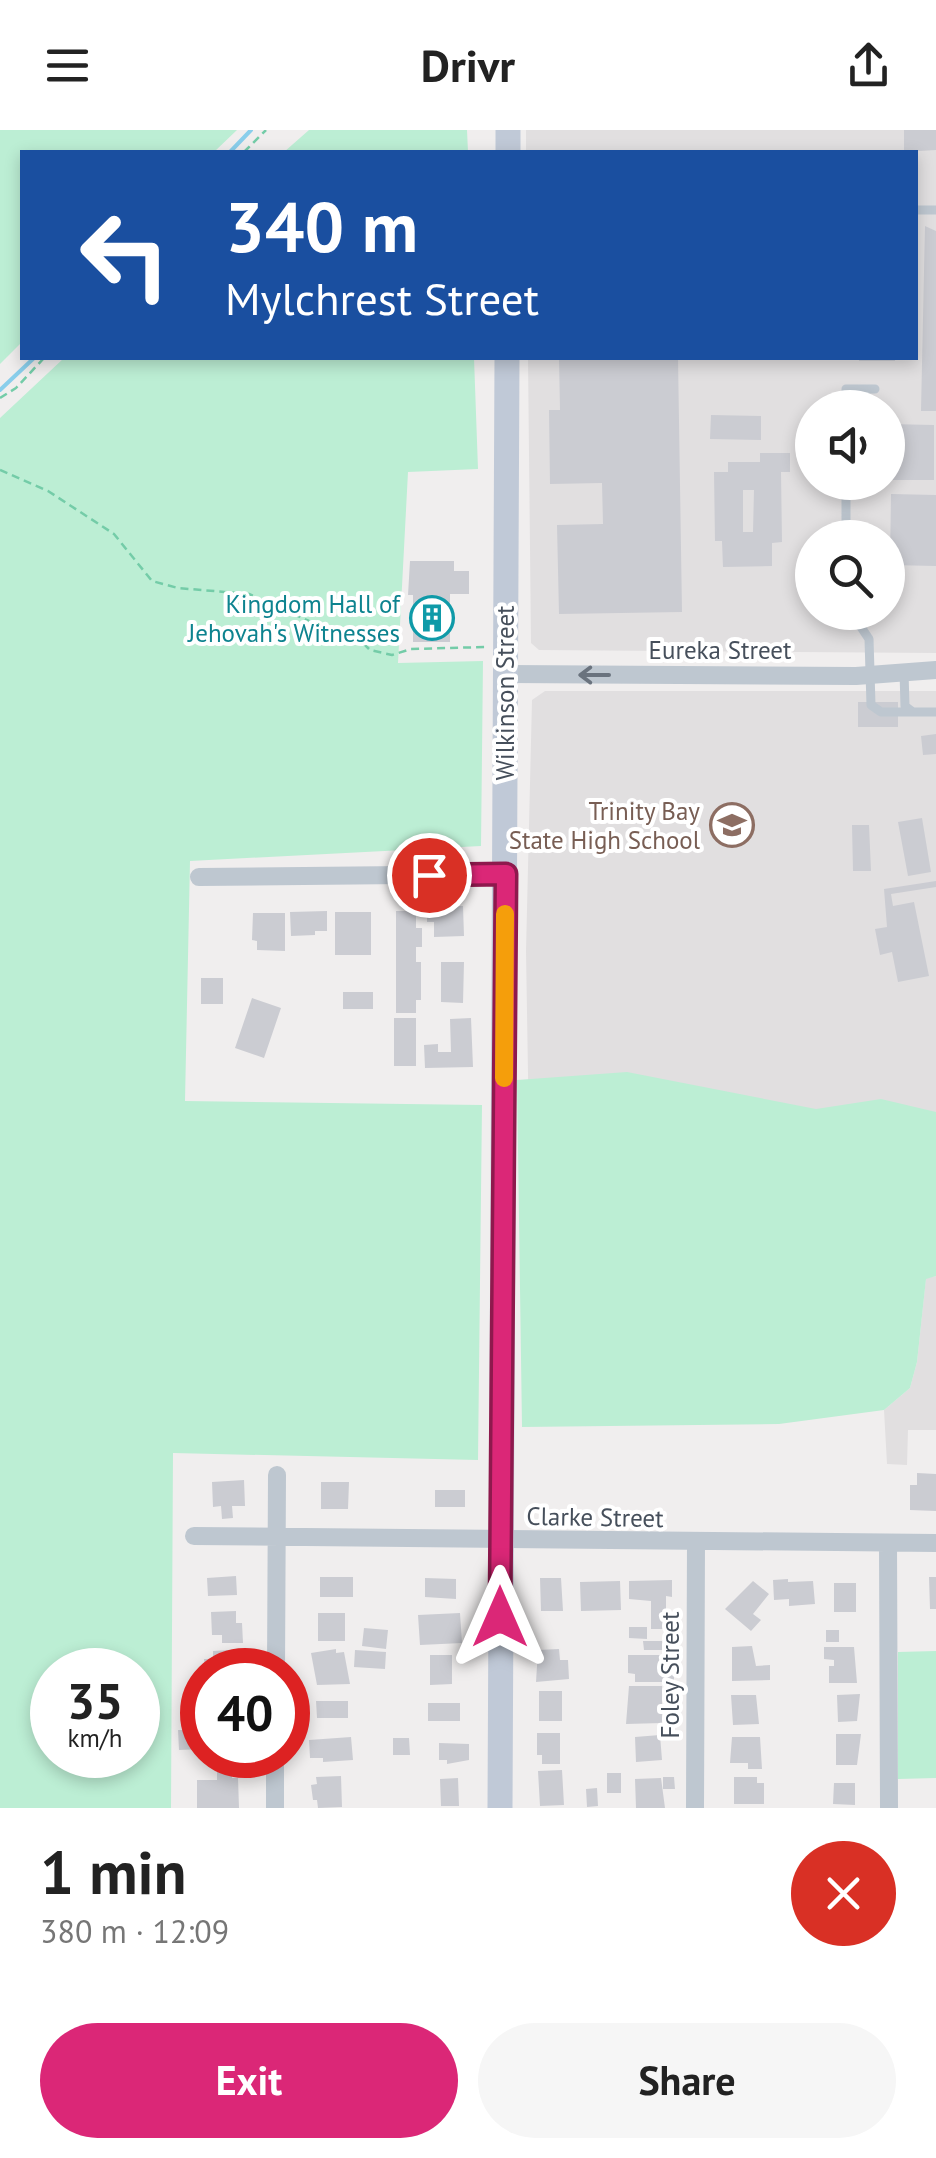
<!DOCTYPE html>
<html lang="en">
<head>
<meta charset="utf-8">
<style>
  body { margin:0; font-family:"PT Sans",sans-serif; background:#f6f6f6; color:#222; height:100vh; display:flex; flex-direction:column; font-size:38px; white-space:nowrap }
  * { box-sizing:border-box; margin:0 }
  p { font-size:32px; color:#767676 }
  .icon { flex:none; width:55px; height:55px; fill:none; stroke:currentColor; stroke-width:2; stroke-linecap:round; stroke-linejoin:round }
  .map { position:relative; height:1678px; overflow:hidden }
  .panel { display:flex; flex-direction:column; background:#fff; flex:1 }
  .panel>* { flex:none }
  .hud { position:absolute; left:20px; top:20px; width:898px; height:210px; border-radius:0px; box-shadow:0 5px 15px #0003; background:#1a4fa0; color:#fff; overflow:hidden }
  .controls { position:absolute; left:795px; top:260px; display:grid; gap:20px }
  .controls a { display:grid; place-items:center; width:110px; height:110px; border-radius:50%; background:#fff; box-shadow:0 5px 15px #0003; font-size:50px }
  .speed { position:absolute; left:30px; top:1518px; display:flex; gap:20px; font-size:50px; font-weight:700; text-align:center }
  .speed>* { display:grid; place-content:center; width:130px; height:130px; border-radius:50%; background:#fff; box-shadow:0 5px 15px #0003; line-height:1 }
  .speed small { font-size:25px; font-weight:400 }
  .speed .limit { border:15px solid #d22; background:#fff; color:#111 }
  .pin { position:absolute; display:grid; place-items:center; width:85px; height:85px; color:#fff; margin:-42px; border:5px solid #fff; border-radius:50%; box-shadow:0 2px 10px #0007 }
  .me { position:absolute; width:110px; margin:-55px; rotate:0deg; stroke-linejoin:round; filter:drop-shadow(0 0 8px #0008) }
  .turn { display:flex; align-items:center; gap:35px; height:210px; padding:0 40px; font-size:45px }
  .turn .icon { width:130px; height:130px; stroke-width:2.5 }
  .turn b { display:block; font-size:70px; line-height:85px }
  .round { display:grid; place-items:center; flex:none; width:105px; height:105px; border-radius:52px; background:#f6f6f6 }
  .head { display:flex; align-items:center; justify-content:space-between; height:170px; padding:0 40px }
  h1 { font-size:60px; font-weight:700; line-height:75px }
  .primary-button { display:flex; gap:20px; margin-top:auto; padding:20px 40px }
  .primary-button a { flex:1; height:115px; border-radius:60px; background:#db2777; color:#fff; font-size:40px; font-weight:700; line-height:115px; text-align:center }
  .primary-button a+a { background:#f6f6f6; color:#222 }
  header { display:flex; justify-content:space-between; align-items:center; height:130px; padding:0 40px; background:#fff; font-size:45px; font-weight:700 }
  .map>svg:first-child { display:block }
  .education { fill:#e1dfe0; fill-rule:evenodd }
  .green { fill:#bceed4; fill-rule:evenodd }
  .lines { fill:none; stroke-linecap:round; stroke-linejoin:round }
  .stream { stroke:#89ceeb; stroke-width:4 }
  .building { fill:#cbccd2; fill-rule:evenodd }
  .path { stroke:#74cca8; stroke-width:2.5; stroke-dasharray:8 5; stroke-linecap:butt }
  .lane { stroke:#bec7d0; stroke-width:9 }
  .street { stroke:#bec7d0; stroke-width:18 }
  .secondary { stroke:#c0c9d7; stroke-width:25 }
  .oneway { stroke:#6a737e }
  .route-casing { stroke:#8e194d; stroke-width:25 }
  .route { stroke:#db2777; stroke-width:18 }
  .slow { stroke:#f59e0b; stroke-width:18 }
  .labels { text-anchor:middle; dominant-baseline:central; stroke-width:8; stroke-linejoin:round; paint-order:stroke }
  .culture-label { font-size:25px; fill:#0d838f; stroke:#fff; text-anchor:end }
  .street-label { font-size:25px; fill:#464f5b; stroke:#fff }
  .education-label { font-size:25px; fill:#785e54; stroke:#fff; text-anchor:end }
</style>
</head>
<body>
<header><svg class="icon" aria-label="menu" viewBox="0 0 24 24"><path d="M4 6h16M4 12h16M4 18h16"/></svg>Drivr<svg class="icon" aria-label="share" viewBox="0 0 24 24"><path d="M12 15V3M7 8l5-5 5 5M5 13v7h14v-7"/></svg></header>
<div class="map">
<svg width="936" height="1678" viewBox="0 0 936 1678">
  <rect width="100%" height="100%" fill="#f0eeee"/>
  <!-- education -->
  <path class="education" d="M526,0h410v523l-397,-3 -8,-7 -3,-285h387v-206h-389zM812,278h76v74h-76zM812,408h76v74h-76z
    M545,561h391v512l-406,-7 -4,-245 6,-251z
    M936,1146v154h-28l-1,35 -20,-1 -3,-54 26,-22 7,-26 9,-84z"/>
  <!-- green -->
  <path class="green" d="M0,0h237l-23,22h-192v190l-22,22z
    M309,0h158l1,22h-184z
    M64,228h410l4,111 -70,3 -10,191 85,-2 -2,185 -291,15 -5,240 297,4 -4,355 -305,-7 -2,355h-171v-1390zM52,1540h86v85h-86z
    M627,942l189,37 65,-10 55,13v164l-10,3 -9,83 -7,26 -26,22 -105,14 -257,3 -5,-347z
    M936,1521v127l-38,1v-127z"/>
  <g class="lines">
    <!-- stream -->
    <path class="stream" d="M230,22l21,-22
      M0,260l34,-32"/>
  </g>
  <!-- building -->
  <path class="building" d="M904,0h32v20l-32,2z
    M925,96l11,5v180h-15z
    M559,228h119l4,254 -123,2 -2,-89 46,-1 -1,-41 -52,1 -1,-74h11z
    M859,228h36v3h-36z
    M711,285l50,1v24l-51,-1z
    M888,294l46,1v55h-46z
    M760,323h30v19h-9l1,70 -10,1v23l-49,1 -1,-26h-7l-1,-69h14v-10h32zM743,360h11l-1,42h-10z
    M891,364l45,1v71l-46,-1z
    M410,431h44v10h15v23h-19v48h-37v-47h-5z
    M858,572h40v25h-40z
    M936,604v20l-13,1 -2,-19z
    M922,688l9,54 -23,4 -10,-54z
    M852,695h17l2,46h-18z
    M936,751v6l-45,7 2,12 21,-4 15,74 -31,6 -6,-30 -12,3 -5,-26 12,-2 -3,-38z
    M463,776l1,30 -30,1v-15h-7v-15z
    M327,781v20h-12v4l-24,1 -1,-24z
    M396,781h20v17h6v19h-6v15h5v38h-5v13h-20z
    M335,782h36v43h-36z
    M253,783h32v38l-28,-1v-9l-5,-1z
    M441,832h23l-1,41 -22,-1z
    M201,848h22v26h-22z
    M343,862h30v17h-30z
    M252,868l29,10 -17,50 -29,-10z
    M394,888h22v48h-22z
    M471,888l2,49 -48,1 -1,-23 14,-1v8h13l-1,-33z
    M917,1343l19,1v37l-26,-1v-25h7z
    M244,1350l1,26h-13l1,12 -11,1 -1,-13 -8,1 -1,-25z
    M321,1352h28l-1,27h-27z
    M435,1360h30v17h-30z
    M236,1446l1,19 -29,1 -1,-18z
    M320,1447h33v20h-33z
    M929,1447h7v32h-6z
    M425,1448l31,1v20l-31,-2z
    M540,1448h21l2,33h-22z
    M788,1449v3l25,-1 2,23 -26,2v-7l-15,1 -1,-20z
    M672,1450v17l-6,-1v33h-15v-28l-22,-2v-18z
    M620,1451l1,29 -40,1 -1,-29z
    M753,1451l16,13 -16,20 8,6 -10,11 -26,-22z
    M834,1453h22v29h-22z
    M236,1481v12h6l1,20h-21v-8h-10l-1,-23z
    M318,1483h27v28h-27z
    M460,1483l2,30 -42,2 -2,-30z
    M629,1497h18v12l-18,-1z
    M364,1498l24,2 -2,19 -24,-3z
    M826,1500h13v12h-13z
    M643,1511h19v9h-18z
    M752,1516l4,20 14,-1v15l-38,1v-34z
    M824,1517h30l3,36h-28v-17h5v-6l-10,-1z
    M336,1519v4l8,-1 6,32 -33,1 -6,-32z
    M559,1519l1,11h8l1,19 -33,3 2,-32z
    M230,1520l4,20h-29l-1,-11h9v-8z
    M355,1520l31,2 -1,17 -31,-2z
    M430,1525h22v29l-22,1z
    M628,1525h34v19h12v8h-39v-8l-7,-1z
    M629,1556h33v37l-36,1z
    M539,1561h23v30h-23z
    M860,1564l-3,27 -19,1 -1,-27z
    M731,1565h25l3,29 -26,1z
    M316,1571h32v17h-31z
    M428,1573h32v18h-32z
    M178,1600h24v19l-23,1z
    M537,1603h23v31h-18v-9h-5z
    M836,1604h25l-4,31h-21z
    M660,1605l2,25 -26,2 -1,-25z
    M351,1607l2,23 -30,2v-4h-13l-1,-18z
    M732,1607h28l2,32h-14v-6h-18z
    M393,1608h16l1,17h-17z
    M439,1613l30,1v16l-22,4v-4h-8z
    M210,1625h34l1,10 -35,1z
    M562,1640l2,35 -24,1 -2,-35z
    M217,1641h15v7h6l1,30h-42v-28h20z
    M607,1643h14v20h-14z
    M341,1646l1,31 -24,1 -1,-8h-4l-2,-15 6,-1 -1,-7z
    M663,1647h11l1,12h-12z
    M734,1647h23v6h7v21h-30z
    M458,1648l1,28h-18l-1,-27z
    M661,1648l4,30h-29l-1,-29z
    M834,1653h21v22l-22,-1z
    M597,1658l1,18 -11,1 -1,-18z"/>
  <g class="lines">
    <!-- path -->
    <path class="path" d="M244,22l22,-22
      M0,268l16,-10 28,-30
      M0,340l48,21 66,43 38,47 26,7 71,6 60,27 43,11 18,18 22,5 19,-6 75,-2"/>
    <!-- lane -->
    <path class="lane" d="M916,80h20
      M846,278v-19h29
      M846,352v56
      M851,482l18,27 2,66 10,7h32
      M904,542l1,34 8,6h23"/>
    <!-- street -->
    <path class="street" d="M504,544l352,2 80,-6
      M199,747l306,-3
      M194,1406l742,7
      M888,1413l1,265
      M276,1540l1,-195
      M275,1678v-53
      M695,1678l1,-265"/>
    <!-- secondary -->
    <path class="secondary" d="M508,22v-22
      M500,1678l7,-1450"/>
  </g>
  <!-- one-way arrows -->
  <defs><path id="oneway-shaft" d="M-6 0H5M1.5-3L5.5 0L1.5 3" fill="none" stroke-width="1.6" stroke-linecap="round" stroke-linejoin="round" transform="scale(2.5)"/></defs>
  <use class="oneway" href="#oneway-shaft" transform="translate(594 545) rotate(-180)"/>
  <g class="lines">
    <!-- route casing -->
    <g class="route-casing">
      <path id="route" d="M429,745l77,-1 -6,743"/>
    </g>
    <!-- route -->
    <use href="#route" class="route"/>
    <!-- slow -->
    <path class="slow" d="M504,948l1,-164"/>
  </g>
  <!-- icons -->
  <defs>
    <g id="building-ring" transform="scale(2.25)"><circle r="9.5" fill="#fff" stroke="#0f9aa8" stroke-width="1.5"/><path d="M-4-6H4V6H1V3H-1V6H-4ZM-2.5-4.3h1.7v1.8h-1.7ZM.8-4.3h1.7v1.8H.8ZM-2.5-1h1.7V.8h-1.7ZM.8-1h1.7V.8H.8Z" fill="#0f9aa8"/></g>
    <g id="school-ring" transform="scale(2.25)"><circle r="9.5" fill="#fff" stroke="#8d6e63" stroke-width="1.5"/><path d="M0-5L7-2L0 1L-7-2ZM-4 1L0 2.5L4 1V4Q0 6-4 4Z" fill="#8d6e63"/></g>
  </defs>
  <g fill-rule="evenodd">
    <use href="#building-ring" x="432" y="488"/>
    <use href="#school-ring" x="732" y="695"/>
  </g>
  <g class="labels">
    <!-- culture labels -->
    <g class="culture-label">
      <text x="400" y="474">Kingdom Hall of<tspan x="400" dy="29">Jehovah's Witnesses</tspan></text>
    </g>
    <!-- street labels -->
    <g class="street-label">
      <text x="720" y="520">Eureka Street</text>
      <text transform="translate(505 563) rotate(-90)">Wilkinson Street</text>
      <text transform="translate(595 1387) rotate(1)">Clarke Street</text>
      <text transform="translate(670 1545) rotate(-90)">Foley Street</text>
    </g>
    <!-- education labels -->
    <g class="education-label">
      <text x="700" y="681">Trinity Bay<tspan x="700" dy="29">State High School</tspan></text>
    </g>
  </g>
</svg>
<div class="controls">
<a><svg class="icon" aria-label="sound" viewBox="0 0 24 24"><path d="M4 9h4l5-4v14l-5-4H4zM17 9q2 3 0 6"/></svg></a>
<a><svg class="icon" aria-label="search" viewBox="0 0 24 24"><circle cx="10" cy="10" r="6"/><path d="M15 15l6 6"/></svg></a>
</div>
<div class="speed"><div>35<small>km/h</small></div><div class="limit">40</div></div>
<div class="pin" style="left:429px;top:745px;background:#d93025"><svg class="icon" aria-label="arrive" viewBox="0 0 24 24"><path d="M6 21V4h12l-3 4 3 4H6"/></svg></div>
<svg class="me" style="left:500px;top:1487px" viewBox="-20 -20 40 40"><path d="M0-17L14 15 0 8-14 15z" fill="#db2777" stroke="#fff" stroke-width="4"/></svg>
<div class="hud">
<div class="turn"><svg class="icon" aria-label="left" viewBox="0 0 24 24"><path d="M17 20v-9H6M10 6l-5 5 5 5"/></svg><div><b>340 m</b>Mylchrest Street</div></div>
</div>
</div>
<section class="panel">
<div class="head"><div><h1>1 min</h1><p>380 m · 12:09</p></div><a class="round" style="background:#d93025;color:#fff"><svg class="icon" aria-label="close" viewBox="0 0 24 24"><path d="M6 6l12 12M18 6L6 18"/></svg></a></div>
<div class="primary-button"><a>Exit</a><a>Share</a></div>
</section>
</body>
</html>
